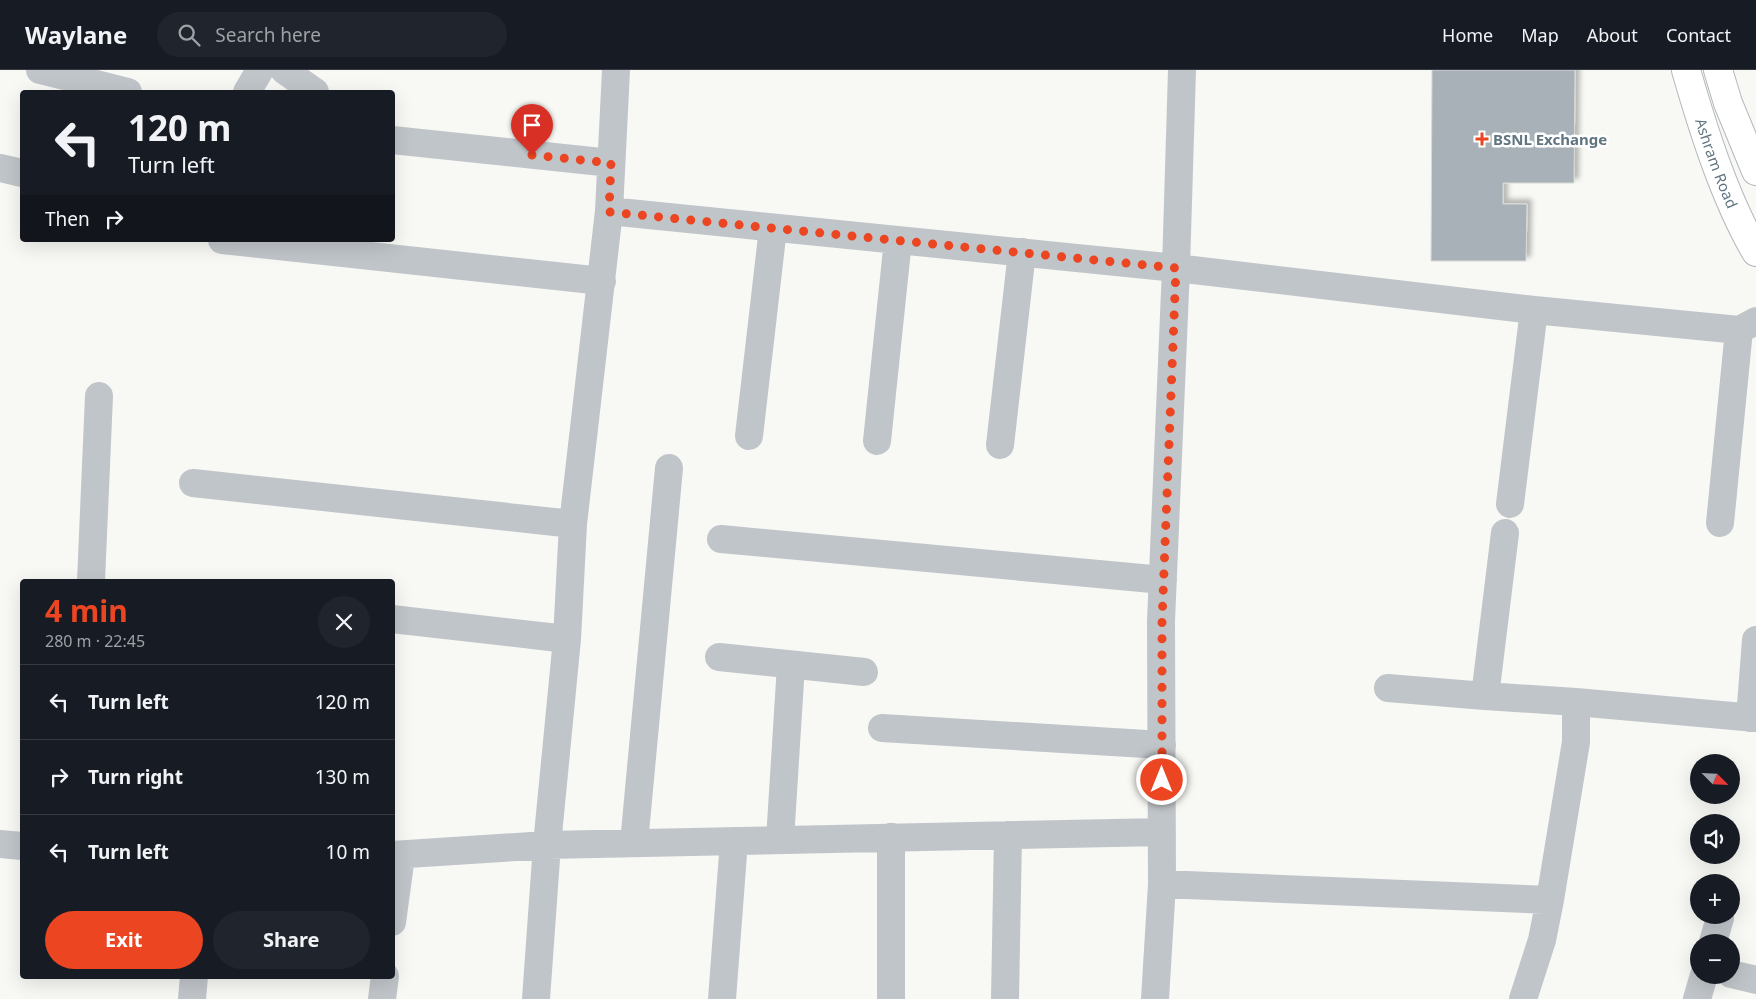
<!DOCTYPE html>
<html lang="en">
<head>
<meta charset="utf-8">
<style>
  body { margin:0; font-family:"Noto Sans",sans-serif; background:#20242c; color:#f1f3f6; height:100vh; display:flex; flex-direction:column; font-size:19px; white-space:nowrap }
  * { box-sizing:border-box; margin:0 }
  p { font-size:16px; color:#9ea1a6 }
  .icon { flex:none; width:28px; height:28px; fill:none; stroke:currentColor; stroke-width:2; stroke-linecap:round; stroke-linejoin:round }
  .map { position:relative; flex:1; overflow:hidden }
  .details { position:absolute; left:20px; top:509px; width:375px; height:400px; display:flex; flex-direction:column; background:#171b24; border-radius:5px; box-shadow:0 5px 20px #0002 }
  .details>* { flex:none }
  .guide { position:absolute; left:20px; top:20px; width:375px; height:152px; border-radius:5px; box-shadow:0 5px 20px #0002; background:#171b24; color:#f1f3f6; overflow:hidden }
  .needle { width:32px; rotate:114deg }
  .controls { position:absolute; left:1690px; top:684px; display:grid; gap:10px }
  .controls a { display:grid; place-items:center; width:50px; height:50px; border-radius:50%; background:#171b24; box-shadow:0 5px 20px #0002; font-size:25px }
  .pin { position:absolute; display:grid; place-items:center; width:42px; height:42px; color:#fff; margin:-51px -21px; border-radius:50% 50% 50% 0; rotate:-45deg; box-shadow:0 0 5px #0007 }
  .pin .icon { rotate:45deg }
  .me { position:absolute; width:55px; margin:-28px; rotate:0deg; stroke-linejoin:round; filter:drop-shadow(0 0 4px #0008) }
  .turn { display:flex; align-items:center; gap:18px; height:105px; padding:0 25px; font-size:22px }
  .turn .icon { width:65px; height:65px; stroke-width:2.5 }
  .turn b { display:block; font-size:35px; line-height:42px }
  .then { display:flex; align-items:center; height:48px; padding:0 25px; background:#0003; gap:10px; font-size:19px }
  .round { display:grid; place-items:center; flex:none; width:52px; height:52px; border-radius:26px; background:#20242c }
  .headline { display:flex; align-items:center; justify-content:space-between; height:85px; padding:0 25px }
  h1 { font-size:30px; font-weight:700; line-height:38px; color:#eb4522 }
  .button { display:flex; gap:10px; margin-top:auto; padding:10px 25px }
  .button a { flex:1; height:58px; border-radius:30px; background:#eb4522; color:#fff; font-size:20px; font-weight:700; line-height:58px; text-align:center }
  .button a+a { background:#20242c; color:#f1f3f6 }
  ul { padding:0; list-style:none }
  li { display:flex; align-items:center; gap:15px; height:75px; padding:0 25px; border-top:1px solid #363941 }
  li div { flex:1 }
  li b { display:block; font-size:19px }
  li em { font-style:normal }
  header { display:flex; align-items:center; gap:30px; box-sizing:border-box; height:70px; padding:0 25px; background:#171b24; border-bottom:1px solid #363941 }
  header strong { font-size:24px }
  nav { display:flex; gap:28px; margin-inline-start:auto; font-size:18px }
  .search { width:350px; height:45px; background:#20242c; display:flex; align-items:center; gap:12px; box-sizing:border-box; padding:0 18px; border-radius:28px; color:#9ea1a6; font-size:19px }
  .map>svg:first-child { display:block }
  .building { fill:#a7b1b7; stroke:#d9d9d7; filter:url(#shadow) }
  .lines { fill:none; stroke-linecap:round; stroke-linejoin:round }
  .major-casing { stroke:#b3b9bd; stroke-width:30 }
  .minor { stroke:#c0c5c9; stroke-width:28 }
  .major { stroke:#fff; stroke-width:28 }
  .route { stroke:#eb4522; stroke-width:9; stroke-dasharray:0 16.2 }
  .poi-dot { fill:#eb4522; stroke:#fff; stroke-width:2 }
  .labels { text-anchor:middle; dominant-baseline:central; stroke-width:5; stroke-linejoin:round; paint-order:stroke }
  .poi-label { font-size:15px; font-weight:bold; fill:#617581; stroke:#fff; text-anchor:start }
  .street-label { font-size:15px; fill:#617581; stroke:#fff }
</style>
</head>
<body>
<header>
<strong>Waylane</strong>
<div class="search"><svg class="icon" aria-label="search" viewBox="0 0 24 24"><circle cx="10" cy="10" r="6"/><path d="M15 15l6 6"/></svg>Search here</div>
<nav><a>Home</a><a>Map</a><a>About</a><a>Contact</a></nav>
</header>
<div class="map">
<svg width="1756" height="929" viewBox="0 0 1756 929">
  <defs>
    <filter id="shadow"><feDropShadow dx="4.5" dy="-4.5" stdDeviation="2.5" flood-color="#0004"/></filter>
  </defs>
  <rect width="100%" height="100%" fill="#f8f8f5"/>
  <!-- building -->
  <path class="building" d="M1432,0h143l-1,113h-71v21h24l-1,57h-95z"/>
  <g class="lines">
    <!-- major casing -->
    <g class="major-casing">
      <g id="major">
        <path id="s1" d="M1686,0c17,59 39,129 70,182"/>
        <path d="M1718,0l10,33 28,68"/>
      </g>
    </g>
    <!-- minor -->
    <path class="minor" d="M40,0l88,22
      M284,0l31,22
      M616,0l-7,141 567,57 358,42 205,20 17,-9
      M247,22l13,-22
      M392,70l219,23
      M0,98l22,5
      M222,170l380,41
      M749,366l24,-208
      M877,371l21,-201
      M1000,375l22,-193
      M193,413l380,41
      M1510,434l24,-194
      M1720,453l19,-193
      M1505,463l-20,163 91,6
      M721,469l442,41
      M91,511l8,-185
      M392,549l175,20
      M719,587l145,15
      M1388,618l97,8
      M1750,648l6,-78
      M882,658l280,17
      M780,770l11,-175
      M634,773l35,-375
      M0,774l22,2
      M392,785l155,-10 615,-13
      M1162,814l388,16
      M392,852l9,-66
      M1713,872l7,-24
      M1731,904l25,6
      M192,929l2,-23
      M382,929l3,-23
      M536,929l11,-154 20,-206 6,-115 36,-313
      M722,929l12,-158
      M891,929v-162
      M1005,929l3,-164
      M1155,929l7,-115 -1,-263 15,-353 6,-198
      M1523,929l19,-59 8,-40 26,-158v-40l180,16
      M1697,929l7,-24"/>
    <!-- major -->
    <use href="#major" class="major"/>
  </g>
  <g class="lines">
    <!-- route -->
    <path class="route" d="M532,85l79,8 -2,49 567,56 -14,353v159"/>
  </g>
  <!-- markers -->
  <path class="poi-dot" d="M1479.5 61.5h5v5h5v5h-5v5h-5v-5h-5v-5h5z"/>
  <g class="labels">
    <!-- poi labels -->
    <g class="poi-label">
      <text x="1493" y="69">BSNL Exchange</text>
    </g>
    <!-- street labels -->
    <g class="street-label">
      <text stroke="none"><textPath href="#s1" startOffset="98">Ashram Road</textPath></text>
    </g>
  </g>
</svg>
<div class="controls">
<a><svg class="needle" viewBox="-14 -14 28 28"><path d="M0-13l5 13h-10z" fill="#e53935"/><path d="M0 13l5-13h-10z" fill="#9ea1a6"/></svg></a>
<a><svg class="icon" aria-label="sound" viewBox="0 0 24 24"><path d="M4 9h4l5-4v14l-5-4H4zM17 9q2 3 0 6"/></svg></a>
<a>+</a>
<a>−</a>
</div>
<div class="pin" style="left:532px;top:85px;background:#d93025"><svg class="icon" aria-label="arrive" viewBox="0 0 24 24"><path d="M6 21V4h12l-3 4 3 4H6"/></svg></div>
<svg class="me" style="left:1162px;top:710px" viewBox="-20 -20 40 40"><circle r="17" fill="#eb4522" stroke="#fff" stroke-width="3"/><path d="M0-11L8 9 0 5-8 9z" fill="#fff"/></svg>
<div class="guide">
<div class="turn"><svg class="icon" aria-label="left" viewBox="0 0 24 24"><path d="M17 20v-9H6M10 6l-5 5 5 5"/></svg><div><b>120 m</b>Turn left</div></div>
<div class="then">Then<svg class="icon" aria-label="right" viewBox="0 0 24 24"><path d="M7 20v-9h11M14 6l5 5-5 5"/></svg></div>
</div>
<section class="details">
<div class="headline"><div><h1>4 min</h1><p>280 m · 22:45</p></div><a class="round"><svg class="icon" aria-label="close" viewBox="0 0 24 24"><path d="M6 6l12 12M18 6L6 18"/></svg></a></div>
<ul>
<li><svg class="icon" aria-label="left" viewBox="0 0 24 24"><path d="M17 20v-9H6M10 6l-5 5 5 5"/></svg><div><b>Turn left</b></div><em>120 m</em></li>
<li><svg class="icon" aria-label="right" viewBox="0 0 24 24"><path d="M7 20v-9h11M14 6l5 5-5 5"/></svg><div><b>Turn right</b></div><em>130 m</em></li>
<li><svg class="icon" aria-label="left" viewBox="0 0 24 24"><path d="M17 20v-9H6M10 6l-5 5 5 5"/></svg><div><b>Turn left</b></div><em>10 m</em></li>
</ul>
<div class="button"><a>Exit</a><a>Share</a></div>
</section>
</div>
</body>
</html>
